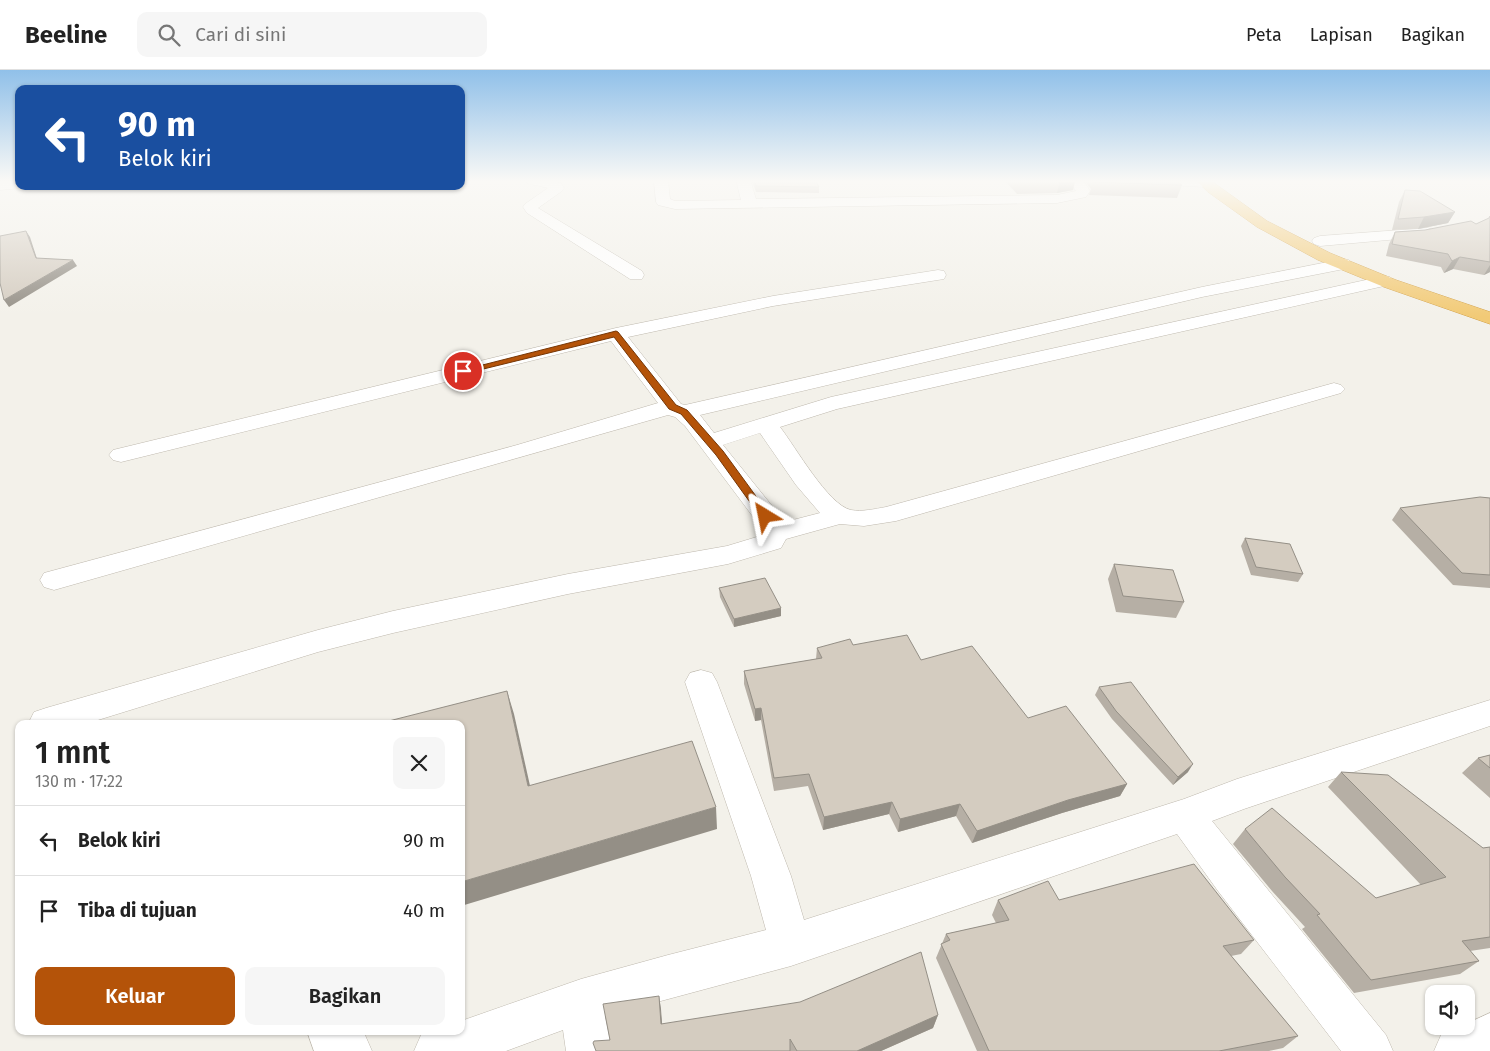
<!DOCTYPE html>
<html lang="id">
<head>
<meta charset="utf-8">
<style>
  body { margin:0; font-family:"Fira Sans",sans-serif; background:#f6f6f6; color:#222; height:100vh; display:flex; flex-direction:column; font-size:19px; white-space:nowrap }
  * { box-sizing:border-box; margin:0 }
  p { font-size:16px; color:#767676 }
  .icon { flex:none; width:28px; height:28px; fill:none; stroke:currentColor; stroke-width:2; stroke-linecap:round; stroke-linejoin:round }
  .map { position:relative; flex:1; overflow:hidden }
  .panel { position:absolute; left:15px; top:650px; width:450px; height:315px; display:flex; flex-direction:column; background:#fff; border-radius:10px; box-shadow:0 1px 4px #0004 }
  .panel>* { flex:none }
  .hud { position:absolute; left:15px; top:15px; width:450px; height:105px; border-radius:10px; box-shadow:0 1px 4px #0004; background:#1a4fa0; color:#fff; overflow:hidden }
  .controls { position:absolute; left:1425px; top:915px; display:grid; gap:10px }
  .controls a { display:grid; place-items:center; width:50px; height:50px; border-radius:10px; background:#fff; box-shadow:0 1px 4px #0004; font-size:25px }
  .pin { position:absolute; display:grid; place-items:center; width:42px; height:42px; color:#fff; margin:-21px; border:2px solid #fff; border-radius:50%; box-shadow:0 1px 5px #0007 }
  .me { position:absolute; width:55px; margin:-28px; rotate:325deg; stroke-linejoin:round; filter:drop-shadow(0 0 4px #0008) }
  .turn { display:flex; align-items:center; gap:18px; height:105px; padding:0 20px; font-size:22px }
  .turn .icon { width:65px; height:65px; stroke-width:2.5 }
  .turn b { display:block; font-size:35px; line-height:42px }
  .round { display:grid; place-items:center; flex:none; width:52px; height:52px; border-radius:10px; background:#f6f6f6 }
  .headline { display:flex; align-items:center; justify-content:space-between; height:85px; padding:0 20px }
  h1 { font-size:30px; font-weight:600; line-height:38px }
  .cta { display:flex; gap:10px; margin-top:auto; padding:10px 20px }
  .cta a { flex:1; height:58px; border-radius:10px; background:#b45309; color:#fff; font-size:20px; font-weight:600; line-height:58px; text-align:center }
  .cta a+a { background:#f6f6f6; color:#222 }
  ul { padding:0; list-style:none }
  li { display:flex; align-items:center; gap:15px; height:70px; padding:0 20px; border-top:1px solid #e0e0e0 }
  li div { flex:1 }
  li b { display:block; font-size:19px }
  li em { font-style:normal }
  header { display:flex; align-items:center; gap:30px; box-sizing:border-box; height:70px; padding:0 25px; background:#fff; border-bottom:1px solid #e0e0e0 }
  header strong { font-size:24px }
  nav { display:flex; gap:28px; margin-inline-start:auto; font-size:18px }
  .search { width:350px; height:45px; background:#f6f6f6; display:flex; align-items:center; gap:12px; box-sizing:border-box; padding:0 18px; border-radius:10px; color:#767676; font-size:19px }
  .map>svg:first-child { display:block }
  .lines { fill:none; stroke-linecap:round; stroke-linejoin:round }
  .minor-casing { stroke:#beb8ad; stroke-width:1 }
  .highway-casing { stroke:#d19f46; stroke-width:1 }
  .minor { fill:#fff; fill-rule:evenodd }
  .highway { fill:#f2ca76; fill-rule:evenodd }
  .wall { fill:#b6afa5 }
  .shaded-wall { fill:#948f86 }
  .building { fill:#d4ccc0; stroke:#948f86 }
  .route { fill:#b45309; stroke:#753606 }
</style>
</head>
<body>
<header>
<strong>Beeline</strong>
<div class="search"><svg class="icon" aria-label="search" viewBox="0 0 24 24"><circle cx="10" cy="10" r="6"/><path d="M15 15l6 6"/></svg>Cari di sini</div>
<nav><a>Peta</a><a>Lapisan</a><a>Bagikan</a></nav>
</header>
<div class="map">
<svg width="1490" height="981" viewBox="0 0 1490 981">
  <rect width="100%" height="100%" fill="#f3f1ea"/>
  <g class="lines">
    <!-- minor casing -->
    <g class="minor-casing">
      <path id="minor" d="M525,110h23l13,3 3,5 -2,3 -24,17 104,63 2,4 -2,4h-12l-103,-66 -4,-6 2,-3 23,-16 -21,-5z
        M654,110h14l2,19 5,2 66,-1 -5,-20h14l6,19 301,-4 19,-4 -7,-11h14l7,11 -4,6 -29,6 -382,6 -17,-4 -2,-3z
        M1143,110h67l3,3 -7,4 -56,-3z
        M19,111v5h6l-1,2 -24,2v-8z
        M1428,158l5,2 3,3 -3,3 -113,10 -6,-2 -2,-3 2,-3 6,-2z
        M1343,189l6,1 2,4 -2,4 -147,29 -502,118 14,18 117,-36 553,-121 6,1 3,4 -3,4 -6,1 -547,123 -57,18c15,19 48,78 71,83 11,2 24,-1 35,-3l448,-124 7,2 4,4 -4,4 -445,128 -32,5 -24,-2 -54,15 -5,9 -53,16 -160,30 -175,39 -75,19 -233,72h-55l-1,-2 5,-10 12,-4 272,-78 75,-19 175,-37 159,-28 33,-10 3,-6 -78,-104 -10,-9 -7,-2 -614,175 -10,-3 -4,-7 4,-7 473,-128 141,-42 -47,-62 -490,121 -8,-2 -4,-5 4,-5 503,-122 157,-32 165,-26 6,1 2,4 -2,4 -171,27 -145,31 53,67 4,1 517,-118zM760,363l36,52 24,28 -35,9 -62,-77z
        M701,600l11,3 5,9 74,194 13,44 380,-121 53,-20 253,-79v26l-246,83 -32,12 174,214 7,16h-52l-123,-160 -41,-57 -386,132 -186,50 7,35h-46l-3,-21 -57,21h-92l7,-16 9,-4h31v-10l120,-42 87,-24 98,-25 -15,-54 -66,-194 5,-9z
        M1490,943v38h-56l7,-16 19,-9h6v-2z
        M307,961h53l5,4 7,16h-58z"/>
    </g>
    <!-- highway casing -->
    <g class="highway-casing">
      <path id="highway" d="M1196,110h14l57,41 63,32 66,27 94,32v12l-106,-37 -66,-27 -61,-33 -49,-35z"/>
    </g>
    <!-- minor -->
    <use href="#minor" class="minor"/>
    <!-- highway -->
    <use href="#highway" class="highway"/>
  </g>
  <!-- wall -->
  <path class="wall" d="M752,110h63l4,7v6l-63,-1z
    M1004,110h71l-2,10 -16,3 -40,1z
    M1084,110h92l6,5 -5,13 -88,-3 2,-6z
    M1405,120l50,22 -7,11 -30,6 -26,1 7,-28z
    M1490,146v56l-6,3 -31,-6 -9,4 -3,-6 -55,-11 3,-12 6,-12 30,-2 51,-6 13,-6z
    M1490,428v90l-37,-3 -61,-65 8,-12z
    M1245,468l58,36 -5,8 -47,-7 -10,-29z
    M1114,494l70,38 -8,16 -60,-6 -8,-33z
    M719,518l62,20v8l-47,11 -14,-30z
    M853,575l68,15 107,58 99,66 -7,12 -58,17 -90,30 -16,-27 -58,16 -9,-18 -66,16 -15,-44 -34,5 -13,-71 -6,1 -11,-37v-13l72,-12 1,-11z
    M1099,617l89,85 -15,13 -61,-66 -17,-24z
    M1490,685v43l-28,-25 16,-15z
    M1341,702l142,76 7,-1v101l-20,3 9,10 -19,13 -106,19 -52,-64 3,-2 -33,-36 -39,-47 12,-15 131,69 45,-13 -93,-98z
    M998,830h61l195,40 -13,14 -10,2 67,80 -15,12 -14,3h-292l-41,-93 10,-24 50,-11 -4,-8z
    M659,926l3,28 276,-9 -5,13 -52,23h-285l14,-11z"/>
  <!-- shaded-wall -->
  <path class="shaded-wall" d="M1060,110h15l-2,10 -16,3z
    M1455,142l-7,11 -30,6 6,-12z
    M26,161l4,6 9,28 -3,-7z
    M1460,187l-7,12 -9,4 8,-12z
    M73,190l4,6 -68,41 -5,-7z
    M1490,195v7l-6,3z
    M781,538v8l-47,11v-8z
    M507,621l7,23 21,94 -7,-22z
    M761,638v12l-6,1v-12z
    M1193,694l-5,8 -15,13 5,-8z
    M1127,714l-7,12 -58,17 -90,30 5,-12 91,-31z
    M892,732l-3,12 -66,16 1,-13z
    M960,734l-4,12 -58,16 2,-13z
    M716,737l1,22 -256,77v-24z
    M659,926l2,13 2,28 -2,-13z
    M938,945l-5,13 -52,23h-24z"/>
  <!-- building -->
  <path class="building" d="M754,110h61l4,7 -63,-1z
    M1094,110h82l6,5 -89,-3z
    M1405,120l15,1 35,21 -31,5 -26,2z
    M1490,146v46l-30,-5 -8,4 -4,-7 -56,-10 3,-12 30,-2 46,-9 5,3 13,-6z
    M26,161l10,27 37,2 -69,40 -4,-17v-47z
    M1480,427l10,1v77l-28,-2 -62,-65z
    M1245,468l45,6 13,30 -47,-7z
    M1114,494l59,6 11,32 -61,-6z
    M765,508l16,30 -47,11 -15,-31z
    M907,565l14,25 51,-14 56,72 38,-12 61,78 -59,16 -91,31 -17,-27 -60,15 -8,-17 -68,15 -15,-43 -35,4 -13,-70 -6,1 -11,-38 78,-13 -5,-10 33,-9 3,6z
    M1131,612l62,82 -15,13 -62,-66 -17,-24z
    M507,621l21,95 164,-45 24,66 -255,75v-158h-84z
    M1490,685v13l-12,-10z
    M1341,702l47,3 95,73 7,-1v90l-28,4 17,20 -108,19 -54,-65 3,-1 -35,-37 -40,-48 27,-21 104,90 70,-21z
    M1194,794l60,76 -31,6 75,90 -79,15h-230l-48,-107 9,-4 -4,-6 63,-14 -11,-20 50,-19 11,19z
    M921,882l17,63 -81,36h-60l-7,-12v12h-194l-3,-8 1,-2 16,-1 -7,-36 56,-8 2,28 139,-22z"/>
  <!-- sky -->
  <linearGradient id="sky" x2="0" y2="1"><stop stop-color="#90c0e9"/><stop offset="0.45" stop-color="#faf9f6"/><stop offset="1" stop-color="#faf9f6" stop-opacity="0"/></linearGradient>
  <rect width="1490" height="247" fill="url(#sky)"/>
  <!-- route -->
  <path class="route" d="M616,261l2,1 58,73 11,5 36,41 46,63 2,2 -2,3h-7l-46,-64 -35,-41 -12,-5 -55,-72 -151,37 -4,-3z"/>
</svg>
<div class="controls">
<a><svg class="icon" aria-label="sound" viewBox="0 0 24 24"><path d="M4 9h4l5-4v14l-5-4H4zM17 9q2 3 0 6"/></svg></a>
</div>
<div class="pin" style="left:463px;top:301px;background:#d93025"><svg class="icon" aria-label="arrive" viewBox="0 0 24 24"><path d="M6 21V4h12l-3 4 3 4H6"/></svg></div>
<svg class="me" style="left:765px;top:446px" viewBox="-20 -20 40 40"><path d="M0-17L14 15 0 8-14 15z" fill="#b45309" stroke="#fff" stroke-width="4"/></svg>
<div class="hud">
<div class="turn"><svg class="icon" aria-label="left" viewBox="0 0 24 24"><path d="M17 20v-9H6M10 6l-5 5 5 5"/></svg><div><b>90 m</b>Belok kiri</div></div>
</div>
<section class="panel">
<div class="headline"><div><h1>1 mnt</h1><p>130 m · 17:22</p></div><a class="round"><svg class="icon" aria-label="close" viewBox="0 0 24 24"><path d="M6 6l12 12M18 6L6 18"/></svg></a></div>
<ul>
<li><svg class="icon" aria-label="left" viewBox="0 0 24 24"><path d="M17 20v-9H6M10 6l-5 5 5 5"/></svg><div><b>Belok kiri</b></div><em>90 m</em></li>
<li><svg class="icon" aria-label="arrive" viewBox="0 0 24 24"><path d="M6 21V4h12l-3 4 3 4H6"/></svg><div><b>Tiba di tujuan</b></div><em>40 m</em></li>
</ul>
<div class="cta"><a>Keluar</a><a>Bagikan</a></div>
</section>
</div>
</body>
</html>
